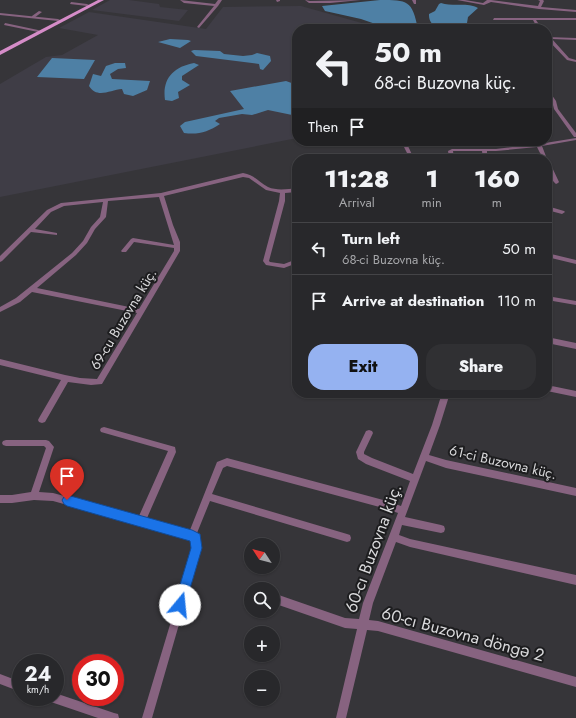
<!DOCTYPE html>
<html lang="en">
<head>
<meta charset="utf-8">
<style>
  body { margin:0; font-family:Jost,sans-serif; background:#303033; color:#f1f3f6; height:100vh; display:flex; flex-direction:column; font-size:15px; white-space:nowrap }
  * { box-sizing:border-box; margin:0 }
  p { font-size:13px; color:#a5a6a9 }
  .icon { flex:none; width:22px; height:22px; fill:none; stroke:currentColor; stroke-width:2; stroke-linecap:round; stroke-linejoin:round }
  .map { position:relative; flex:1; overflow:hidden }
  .details { position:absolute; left:292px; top:154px; width:260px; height:244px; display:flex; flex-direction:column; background:#28282b; border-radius:16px; box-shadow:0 1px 3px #0004,0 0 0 1px #444447 }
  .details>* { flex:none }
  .top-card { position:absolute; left:292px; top:24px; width:260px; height:122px; border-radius:16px; box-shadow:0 1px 3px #0004,0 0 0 1px #444447; background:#28282b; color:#f1f3f6; overflow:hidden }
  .needle { width:26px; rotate:306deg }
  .buttons { position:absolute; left:244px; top:538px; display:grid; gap:8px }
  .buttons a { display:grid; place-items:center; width:36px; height:36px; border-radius:50%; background:#28282b; box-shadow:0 1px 3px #0004,0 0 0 1px #444447; font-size:20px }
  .speed { position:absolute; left:12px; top:654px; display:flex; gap:8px; font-size:20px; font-weight:700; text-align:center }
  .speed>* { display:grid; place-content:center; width:52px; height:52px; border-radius:50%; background:#28282b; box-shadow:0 1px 3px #0004,0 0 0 1px #444447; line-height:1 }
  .speed small { font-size:10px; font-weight:400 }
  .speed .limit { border:6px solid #d22; background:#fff; color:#111 }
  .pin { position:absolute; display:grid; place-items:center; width:34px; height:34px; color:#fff; margin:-41px -17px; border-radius:50% 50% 50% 0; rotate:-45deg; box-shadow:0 0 4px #0007 }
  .pin .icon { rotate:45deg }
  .me { position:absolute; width:44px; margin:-22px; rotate:17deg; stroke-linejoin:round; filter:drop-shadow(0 0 3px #0008) }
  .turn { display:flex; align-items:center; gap:14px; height:84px; padding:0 16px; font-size:18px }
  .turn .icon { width:52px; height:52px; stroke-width:2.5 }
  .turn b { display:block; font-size:28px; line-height:34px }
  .then { display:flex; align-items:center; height:38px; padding:0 16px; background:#0003; gap:8px; font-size:15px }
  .eta { display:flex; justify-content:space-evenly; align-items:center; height:68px; text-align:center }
  .eta b { font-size:24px; font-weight:800; line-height:28px }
  .cta { display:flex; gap:8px; margin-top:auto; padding:8px 16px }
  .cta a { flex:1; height:46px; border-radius:16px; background:#95b2f1; color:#111; font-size:16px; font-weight:800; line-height:46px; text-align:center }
  .cta a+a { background:#303033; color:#f1f3f6 }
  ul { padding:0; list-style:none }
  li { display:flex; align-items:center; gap:12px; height:52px; padding:0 16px; border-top:1px solid #444447 }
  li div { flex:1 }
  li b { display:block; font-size:15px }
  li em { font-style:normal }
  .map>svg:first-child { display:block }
  .built { fill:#3f3d46 }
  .water { fill:#4e80a5 }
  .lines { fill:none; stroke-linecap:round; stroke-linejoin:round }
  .minor { fill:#876380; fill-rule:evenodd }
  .tertiary { fill:#876380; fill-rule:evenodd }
  .primary { fill:#d58cc8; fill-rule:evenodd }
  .route { fill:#1a73e8; stroke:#114b97 }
  .labels { text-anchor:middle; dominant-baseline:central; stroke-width:4; stroke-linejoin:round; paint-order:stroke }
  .street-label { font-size:14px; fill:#d9d9db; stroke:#1d1d1f }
  .near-street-label { font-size:17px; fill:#d9d9db; stroke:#1d1d1f }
</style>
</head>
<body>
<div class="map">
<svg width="576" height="718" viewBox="0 0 576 718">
  <rect width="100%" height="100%" fill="#363539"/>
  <!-- built -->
  <path class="built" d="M110,0h19l30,4 1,3 28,3 -9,11 -87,-11z
    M301,6l75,21v2h-79v109l-297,59v-113l46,-27 16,-2 36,-20 -39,-7 30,-16 117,17 17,-22z"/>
  <!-- water -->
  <path class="water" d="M380,0c28,0 32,0 38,29h-28l-29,-10 -36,-8 -3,-5z
    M441,3c12,4 27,-1 37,5l-10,9 -1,6 4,6c-13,0 -43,5 -42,-15l6,-3 4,-7z
    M170,39l18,1 3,1 -11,7 -22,-6z
    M194,50l26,1 4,3 19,2 9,-1 5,-2 13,3 1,5 -8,9 -3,-1 -1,-5 -63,-8 -5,-5z
    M52,58l43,2 -11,19 -47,-2z
    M115,63h10l1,5 -8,1 -8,5 2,5 38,2 -3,9 -14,6 -9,-2 -2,-5c-12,1 -25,10 -33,-3l4,-12 8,2 5,-10z
    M194,63l5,2 -17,11v4l8,5 -12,7 1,6 -7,3 -7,-1c-3,-21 8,-33 29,-37z
    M286,81l11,4v31l-29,-6 -16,5 -10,-1 -23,4 -4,3 5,3c-12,8 -22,11 -36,9l-4,-7 5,-4 59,-13 -14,-18z"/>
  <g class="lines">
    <!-- minor -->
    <path class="minor" d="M180,0l35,4 3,-4h4l-4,6 -19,22 -2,-1 17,-21 -30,-3z
      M276,0h4v1l-3,1z
      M305,0l5,1 51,-1 -31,3h-21z
      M412,0h4v4h-2z
      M457,0h8l18,3 4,-3h4l47,6 2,-5 -2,-1h5l1,1 -3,6 35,3v2l-37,-3 -48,-7 -7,3z
      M71,2l16,2 2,1 -2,1 -17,-2z
      M39,11l3,1 -8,6h-2v-2z
      M494,18h82v2h-40l6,9h-4l-5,-9h-40z
      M5,23l33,7 2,1 -2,1 -34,-7z
      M547,37l29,1v2l-24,-1 17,19 7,2v2l-9,-2 -20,-21z
      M547,91h2l7,10 2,8 18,24v4h-2l-20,-28 -2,-8 -5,-6z
      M576,138v2l-34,6 5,13v1l-4,-1 -6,-12 -41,4h-9v8h-4l-1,-8h-29l1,7 -6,1 1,-2 -1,-6 4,-2h44l43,-5z
      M401,141h4l2,2 15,-2h12l-2,1 -24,4 6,13h-4z
      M547,161l3,2 9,19 -1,1 -2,1c-6,-5 -9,-15 -9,-23z
      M243,173c12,2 15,9 25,14 9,4 20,2 29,1v4l-12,1v8l-16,60 1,1 14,2 13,-5v4l-13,5 -18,-3 -3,-4 16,-60 1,-8 -14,-3 -17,-12 -6,-1 -79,19 9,29 7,17v9l-78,133 -11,1 -23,-3 -23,40 -3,1 -3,-1 -1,-2 1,-2 22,-38 -61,-15v-6l65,16 15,3 17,1 40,-66 -105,-21 -12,10 -20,10v-5l16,-9 56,-45 11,-12 8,-14 9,-10 3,-15 -39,4 -13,6 -16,17 22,4v2l-26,-3 -29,29 -2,1v-6l47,-46 14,-7 100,-10zM159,197l15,48 -41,-7 -2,1 -10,12 1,1h4l8,-10 40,6v3l-35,58 -102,-21 39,-33 11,-12 8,-14 11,-12 2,-16z
      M547,206l17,5 1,1 -3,2 -15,-4z
      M547,253l29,7v4l-29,-7z
      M547,296l29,5v4l-29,-5z
      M547,337l29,6v6l-29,-6z
      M547,385l29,6v6l-29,-6z
      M442,393h8l-10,32 -11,30 17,5 130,28v8l-130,-28 -20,-7 -21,56 36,8 3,1 1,3 -1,3 -3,1 -39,-8 -3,10 11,4 166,36v10l-166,-38 -14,-5 -23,61 -4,17 9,1 198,56v10l-198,-56 -11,-1 -21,88h-10l21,-89 -12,-1 -72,-25v-10l72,25 14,1 4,-16 35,-90 -11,-4 -160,-43 -4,2 -11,26 135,40 3,1 1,3 -1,3 -3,1 -137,-41 -13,32 3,5 1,10 -49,170h-10l51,-170 -1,-8 -2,-1 -137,-38 -19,-1 -22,3h-12v-8h12l19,-3 15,-44 -2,-2h-38l-3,-1 -1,-2 1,-2 3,-1h40l3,1 5,6 -15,45 14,1 86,23 29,-65 -67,-19 -1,-2 1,-2 3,-1 71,20 1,5 -29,66 43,12 27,-68 10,-4 160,43 14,5 9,-25 -44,-17 -8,-5 -2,-7 10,-21 3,-1 3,1 1,2 -9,19v2l8,4 41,16 19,-49z
      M0,674l21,8v10l-21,-8z
      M55,693l59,20 4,1 1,4h-21l-50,-17 -1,-4h8z"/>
    <!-- tertiary -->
    <path class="tertiary" d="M0,13l58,6 2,1 -2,1 -58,-6z"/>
    <!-- primary -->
    <path class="primary" d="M98,0h6l-104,55v-4z"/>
  </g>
  <!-- route -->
  <path class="route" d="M67,495l125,35 8,4 2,14 -18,61 -4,2 -4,-2 -2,-4 17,-57 -1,-7 -123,-35 -3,-2 -2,-4 2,-3z"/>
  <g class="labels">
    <!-- street labels -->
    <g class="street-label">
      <text transform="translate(123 319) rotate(-59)">69-cu Buzovna küç.</text>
      <text transform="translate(503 462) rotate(13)">61-ci Buzovna küç.</text>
    </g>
    <!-- near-street labels -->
    <g class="near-street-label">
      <text transform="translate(373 548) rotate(-70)">60-cı Buzovna küç.</text>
      <text transform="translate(463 634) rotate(15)">60-cı Buzovna döngə 2</text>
    </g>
  </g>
</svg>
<div class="buttons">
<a><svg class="needle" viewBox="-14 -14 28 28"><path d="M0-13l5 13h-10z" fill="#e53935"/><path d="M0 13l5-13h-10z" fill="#a5a6a9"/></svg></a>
<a><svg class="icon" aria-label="search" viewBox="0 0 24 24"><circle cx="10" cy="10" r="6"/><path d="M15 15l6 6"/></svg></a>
<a>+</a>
<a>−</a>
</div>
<div class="speed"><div>24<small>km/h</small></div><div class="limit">30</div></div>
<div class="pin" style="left:67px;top:500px;background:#d93025"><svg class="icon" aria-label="arrive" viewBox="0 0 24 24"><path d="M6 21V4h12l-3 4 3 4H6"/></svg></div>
<svg class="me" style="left:180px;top:605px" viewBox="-20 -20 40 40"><circle r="19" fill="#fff"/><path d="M0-13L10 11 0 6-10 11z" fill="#1a73e8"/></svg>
<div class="top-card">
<div class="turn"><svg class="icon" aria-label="left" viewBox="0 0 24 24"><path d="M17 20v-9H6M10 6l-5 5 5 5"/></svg><div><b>50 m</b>68-ci Buzovna küç.</div></div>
<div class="then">Then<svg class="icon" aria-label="arrive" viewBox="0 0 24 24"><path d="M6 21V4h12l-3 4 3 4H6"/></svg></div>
</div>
<section class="details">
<div class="eta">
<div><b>11:28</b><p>Arrival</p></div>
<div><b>1</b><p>min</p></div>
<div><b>160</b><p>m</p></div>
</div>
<ul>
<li><svg class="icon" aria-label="left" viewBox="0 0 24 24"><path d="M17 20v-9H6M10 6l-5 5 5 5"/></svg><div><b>Turn left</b><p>68-ci Buzovna küç.</p></div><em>50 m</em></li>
<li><svg class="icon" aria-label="arrive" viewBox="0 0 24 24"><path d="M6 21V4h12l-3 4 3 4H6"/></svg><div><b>Arrive at destination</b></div><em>110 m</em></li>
</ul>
<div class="cta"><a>Exit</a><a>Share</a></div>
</section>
</div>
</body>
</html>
